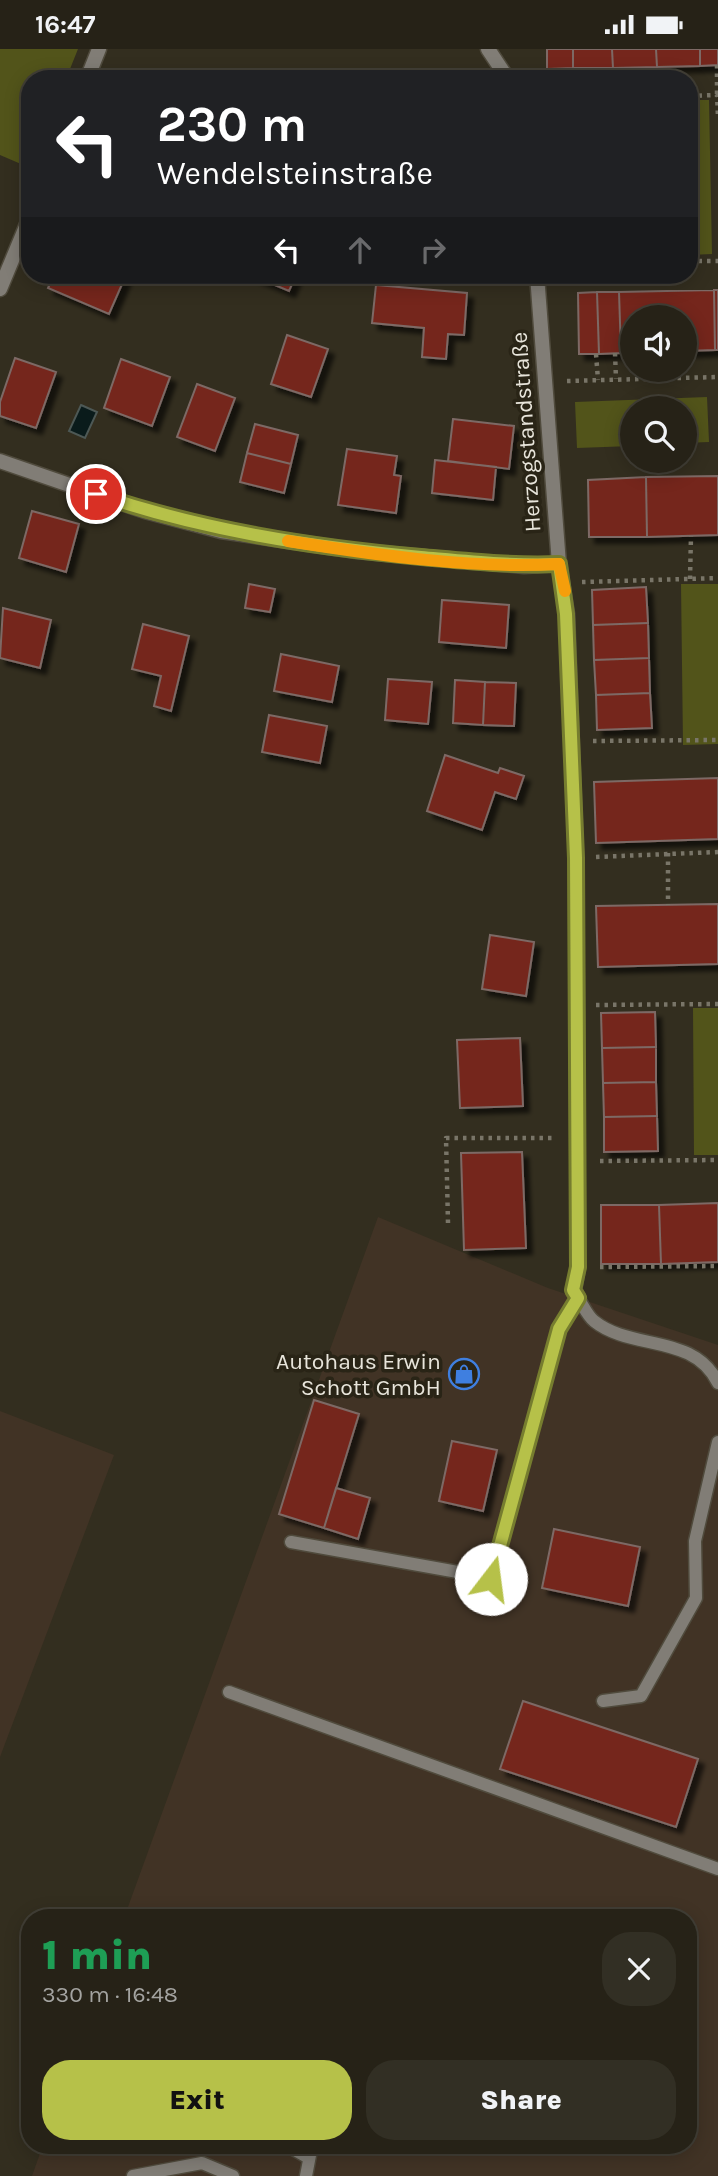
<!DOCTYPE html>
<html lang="en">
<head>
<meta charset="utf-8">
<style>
  body { margin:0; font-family:Karla,sans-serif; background:#322f24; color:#f1f3f6; height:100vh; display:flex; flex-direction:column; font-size:26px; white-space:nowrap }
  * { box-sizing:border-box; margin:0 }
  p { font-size:23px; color:#a4a4a1 }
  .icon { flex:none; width:38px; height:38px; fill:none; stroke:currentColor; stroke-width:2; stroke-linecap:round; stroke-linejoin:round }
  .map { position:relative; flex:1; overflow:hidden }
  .sheet { position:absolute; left:21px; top:1860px; width:676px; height:245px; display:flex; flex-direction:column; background:#262217; border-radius:28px; box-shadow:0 4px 18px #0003,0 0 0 2px #423f36 }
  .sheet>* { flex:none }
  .top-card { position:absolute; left:21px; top:21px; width:677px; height:214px; border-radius:28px; box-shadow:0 4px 18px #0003,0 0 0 2px #423f36; background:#202124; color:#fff; overflow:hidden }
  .controls { position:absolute; left:620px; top:256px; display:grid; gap:14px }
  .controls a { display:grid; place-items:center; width:77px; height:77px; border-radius:50%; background:#262217; box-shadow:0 4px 18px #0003,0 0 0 2px #423f36; font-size:35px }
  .pin { position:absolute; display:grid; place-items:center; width:60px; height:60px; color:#fff; margin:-30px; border:4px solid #fff; border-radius:50%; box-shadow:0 2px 7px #0007 }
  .me { position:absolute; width:77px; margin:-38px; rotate:15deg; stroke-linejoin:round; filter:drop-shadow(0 0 5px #0008) }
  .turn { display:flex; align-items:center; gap:24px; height:147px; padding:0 21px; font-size:32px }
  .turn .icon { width:91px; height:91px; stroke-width:2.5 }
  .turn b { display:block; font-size:49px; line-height:60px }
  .lanes { display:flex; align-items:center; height:66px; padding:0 21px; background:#0003; justify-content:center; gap:35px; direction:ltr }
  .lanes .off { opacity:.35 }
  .round { display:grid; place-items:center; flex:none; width:74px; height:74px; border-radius:28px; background:#322f24 }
  .headline { display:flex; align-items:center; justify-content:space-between; height:119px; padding:0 21px }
  h1 { font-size:42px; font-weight:800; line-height:52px; color:#1e9e55 }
  .primary-button { display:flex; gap:14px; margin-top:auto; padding:14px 21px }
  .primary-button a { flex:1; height:80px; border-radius:28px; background:#b6c149; color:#111; font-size:28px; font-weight:800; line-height:80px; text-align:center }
  .primary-button a+a { background:#322f24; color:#f1f3f6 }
  .status { display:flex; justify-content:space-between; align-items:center; height:49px; padding:0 35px; background:#262217; direction:ltr }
  .status svg { height:19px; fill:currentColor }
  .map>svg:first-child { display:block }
  .industrial { fill:#413325 }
  .green { fill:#52541a }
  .water { fill:#0a1b1b; stroke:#4d5855; stroke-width:2 }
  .building { fill:#75271b; stroke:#7d6965; stroke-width:2; filter:url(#shadow) }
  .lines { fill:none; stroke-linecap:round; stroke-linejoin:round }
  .lane-casing { stroke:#504b3d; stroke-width:15 }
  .street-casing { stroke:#504b3d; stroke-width:17 }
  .path { stroke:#797568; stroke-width:4.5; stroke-dasharray:3.5 5; stroke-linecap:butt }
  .lane { stroke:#817d76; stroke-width:12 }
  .street { stroke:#817d76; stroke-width:14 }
  .route-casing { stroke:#767d2f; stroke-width:18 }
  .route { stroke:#b6c149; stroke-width:12 }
  .slow { stroke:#f59e0b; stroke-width:12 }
  .labels { text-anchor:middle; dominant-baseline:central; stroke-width:7; stroke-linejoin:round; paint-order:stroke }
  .street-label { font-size:23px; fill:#e8e5db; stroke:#292416 }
  .poi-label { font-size:23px; fill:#e8e5db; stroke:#292416; text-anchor:end }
</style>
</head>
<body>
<div class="status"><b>16:47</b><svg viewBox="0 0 49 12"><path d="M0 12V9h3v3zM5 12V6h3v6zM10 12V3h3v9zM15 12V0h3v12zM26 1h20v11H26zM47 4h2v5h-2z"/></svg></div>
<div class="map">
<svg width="718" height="2127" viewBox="0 0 718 2127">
  <defs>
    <filter id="shadow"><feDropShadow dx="6" dy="6" stdDeviation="2" flood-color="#0009"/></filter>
  </defs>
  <rect width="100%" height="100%" fill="#332e1f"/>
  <!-- industrial -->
  <path class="industrial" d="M378,1168l170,71 170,57v831h-686l11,-31h645v-227h-564z
    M0,1362l114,44 -114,302z"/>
  <!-- green -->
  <path class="green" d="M0,0h78l-12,30h-36l-2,88 -28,-12z
    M690,51h19l3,154 -22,1z
    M707,348l2,45 -25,1v-35h-52v38l-55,2 -2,-46z
    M681,535h37v160l-35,1z
    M693,959h25v147h-24z"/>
  <!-- water -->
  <path class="water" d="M81,356l16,7 -12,26 -16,-7z"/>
  <!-- building -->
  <path class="building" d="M547,0h26v19l-26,1z
    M573,0h39l1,19h-40z
    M612,0h44l1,18 -44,1z
    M656,0h44v17l-43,1z
    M700,0h18v16l-18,1z
    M54,226h72l-17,39 -61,-26z
    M251,226h45l-7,16z
    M376,236l91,8 -3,42 -16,-1 -2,25 -24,-2 2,-29 -52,-5z
    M714,241h4v60h-3z
    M714,241l1,60 -31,1v-34h-52v36h-11l-2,-61z
    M597,243h22l2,61 -22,1z
    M597,243l2,62h-20l-1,-61z
    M287,286l41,14 -17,48 -40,-13z
    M15,309l41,14 -20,56 -36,-12v-14z
    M121,310l49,18 -18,49 -48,-18z
    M197,335l38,14 -20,53 -38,-14z
    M453,370l61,7 -5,43 -61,-8z
    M255,375l43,11 -7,29 -44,-11z
    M347,400l50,7 -3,19 7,1 -5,37 -58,-8z
    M247,404l44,11 -7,29 -44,-11z
    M435,411l61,7 -3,33 -61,-7z
    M718,427v59l-71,2 -1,-60z
    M646,428l1,60h-58l-1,-57z
    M32,462l47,13 -13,48 -47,-14z
    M249,535l26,5 -5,23 -25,-4z
    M646,538l2,36 -55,2 -1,-35z
    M442,551l67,5 -3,43 -67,-6z
    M3,559l48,12 -11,48 -40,-10z
    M648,574l1,35 -55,2 -1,-35z
    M143,575l46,12 -18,75 -17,-5 7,-30 -29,-7z
    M281,605l58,12 -7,36 -58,-11z
    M649,609l1,35 -54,2 -2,-35z
    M388,630l44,3 -4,42 -43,-4z
    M455,631l30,2 -2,43 -30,-2z
    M485,633l31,1 -2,43 -31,-1z
    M650,644l2,35 -55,2 -1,-35z
    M269,666l58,11 -7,37 -58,-11z
    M445,706l53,18 2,-5 24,8 -8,23 -21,-7 -13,38 -55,-19z
    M718,729v61l-122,4 -2,-61z
    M718,855v60l-120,3 -2,-61z
    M490,886l44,7 -8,54 -44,-7z
    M655,963l1,35 -54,1 -1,-35z
    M520,989l3,68 -63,2 -3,-68z
    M656,998v35l-53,1 -1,-35z
    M656,1033l1,34 -53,1 -1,-34z
    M657,1067l1,35 -54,1v-35z
    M522,1103l4,96 -62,2 -3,-97z
    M718,1154v59l-57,2 -2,-59z
    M601,1156h58l2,59h-60z
    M314,1351l45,14 -35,114 -45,-14z
    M452,1392l45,9 -14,61 -44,-10z
    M336,1439l34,10 -12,41 -34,-11z
    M554,1480l86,18 -12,59 -86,-18z
    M523,1652l175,58 -22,68 -176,-58z"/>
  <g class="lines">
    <!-- lane casing -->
    <g class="lane-casing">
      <path id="lane" d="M291,1493l200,36 68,-248 19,-32c5,7 9,17 16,23 37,30 100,12 124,62
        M229,1643l489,177
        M603,1652l38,-5 55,-98 -1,-57 23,-99
        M286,2096l23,13
        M133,2127l69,-13 31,13
        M306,2127l6,-31"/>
    </g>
    <!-- street casing -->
    <g class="street-casing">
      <path id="street" d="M488,0l20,30
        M87,30l12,-30
        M537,226l22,289 8,50 9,244 2,409 -4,23 4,8
        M0,240l30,-72
        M0,412l145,50 76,20 136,20 167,15 35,-2"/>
    </g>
    <!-- path -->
    <path class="path" d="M717,16v30
      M690,47l27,-1 1,22
      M690,212h28
      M615,304l1,26
      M596,305l2,26
      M669,320v9
      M567,332l151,-4
      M690,530l1,-43
      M582,533l136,-4
      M593,692l125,-1
      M668,804v52
      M596,808l122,-5
      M596,956l122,-1
      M600,1112l118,-1
      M448,1174l-2,-85h108
      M600,1218l118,-1"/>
    <!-- lane -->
    <use href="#lane" class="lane"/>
    <!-- street -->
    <use href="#street" class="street"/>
  </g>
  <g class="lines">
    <!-- route casing -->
    <g class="route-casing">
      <path id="route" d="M96,445c106,36 214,53 325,63 46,4 92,9 138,7l7,50 10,244 2,409 -5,23 5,8 -19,31 -68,250"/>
    </g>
    <!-- route -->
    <use href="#route" class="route"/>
    <!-- slow -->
    <path class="slow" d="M288,492c89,14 182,28 271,23l6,27"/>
  </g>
  <!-- icons -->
  <defs>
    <g id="shop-ring" transform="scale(1.575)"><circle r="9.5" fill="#292416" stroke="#3f7fe0" stroke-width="1.5"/><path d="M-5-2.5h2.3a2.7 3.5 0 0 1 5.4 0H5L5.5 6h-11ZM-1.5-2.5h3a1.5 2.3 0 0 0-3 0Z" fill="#3f7fe0"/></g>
  </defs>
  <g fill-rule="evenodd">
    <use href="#shop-ring" x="464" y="1325"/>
  </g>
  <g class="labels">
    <!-- street labels -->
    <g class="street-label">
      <text transform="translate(526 383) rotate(-94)">Herzogstandstraße</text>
    </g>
    <!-- poi labels -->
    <g class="poi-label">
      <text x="441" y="1312">Autohaus Erwin<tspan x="441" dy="26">Schott GmbH</tspan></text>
    </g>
  </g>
</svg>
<div class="controls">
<a><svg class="icon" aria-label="sound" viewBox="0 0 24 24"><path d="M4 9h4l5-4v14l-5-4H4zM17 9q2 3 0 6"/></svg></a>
<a><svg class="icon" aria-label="search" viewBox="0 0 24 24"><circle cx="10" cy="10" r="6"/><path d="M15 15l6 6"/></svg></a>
</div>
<div class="pin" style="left:96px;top:445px;background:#d93025"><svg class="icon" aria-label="arrive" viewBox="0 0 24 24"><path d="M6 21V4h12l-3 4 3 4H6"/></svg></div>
<svg class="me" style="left:491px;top:1530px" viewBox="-20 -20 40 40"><circle r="19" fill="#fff"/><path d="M0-13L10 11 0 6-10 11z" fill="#b6c149"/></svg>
<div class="top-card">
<div class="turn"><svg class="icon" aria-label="left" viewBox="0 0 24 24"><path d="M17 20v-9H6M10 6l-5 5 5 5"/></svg><div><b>230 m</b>Wendelsteinstraße</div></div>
<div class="lanes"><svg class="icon" aria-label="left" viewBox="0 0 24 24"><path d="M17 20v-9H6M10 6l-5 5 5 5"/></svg><svg class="icon off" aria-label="ahead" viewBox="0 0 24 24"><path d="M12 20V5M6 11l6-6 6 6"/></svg><svg class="icon off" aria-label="right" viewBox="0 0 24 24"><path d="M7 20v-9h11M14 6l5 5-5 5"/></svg></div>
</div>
<section class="sheet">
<div class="headline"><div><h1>1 min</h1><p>330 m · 16:48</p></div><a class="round"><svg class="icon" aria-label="close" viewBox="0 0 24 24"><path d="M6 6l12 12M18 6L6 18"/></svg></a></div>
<div class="primary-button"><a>Exit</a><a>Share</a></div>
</section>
</div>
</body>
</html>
